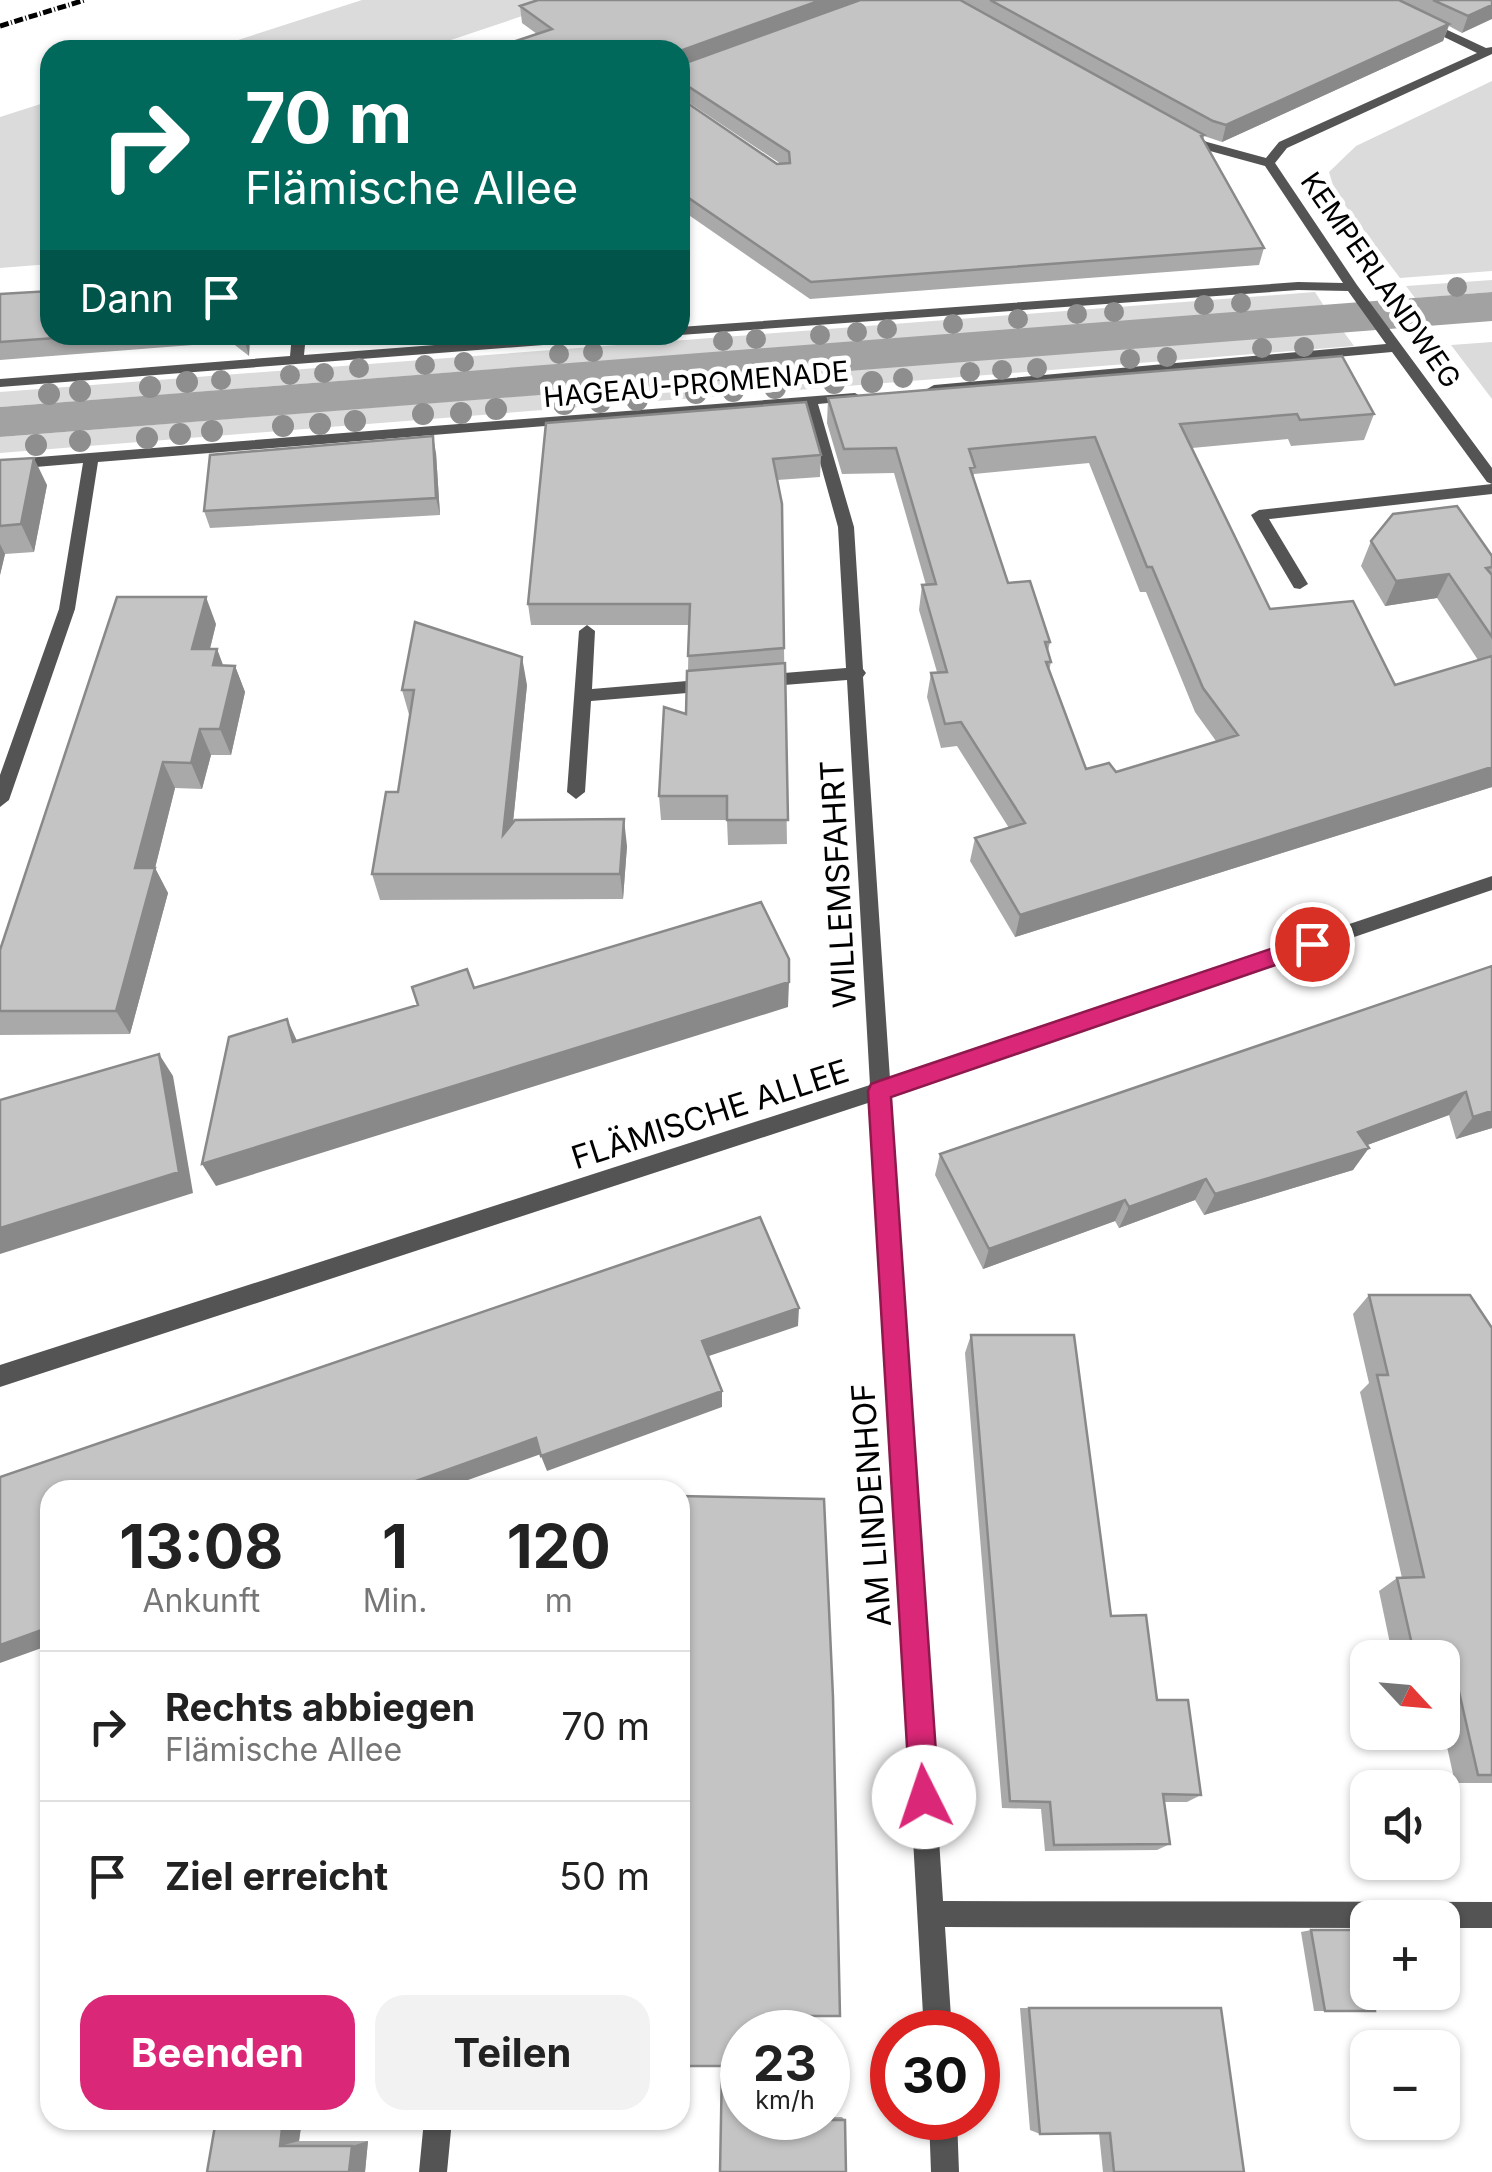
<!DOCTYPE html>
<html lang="de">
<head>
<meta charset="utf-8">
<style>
  body { margin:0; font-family:Inter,sans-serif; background:#f2f2f2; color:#222; height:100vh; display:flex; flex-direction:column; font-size:38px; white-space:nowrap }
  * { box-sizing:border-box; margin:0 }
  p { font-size:32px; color:#767676 }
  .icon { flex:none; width:55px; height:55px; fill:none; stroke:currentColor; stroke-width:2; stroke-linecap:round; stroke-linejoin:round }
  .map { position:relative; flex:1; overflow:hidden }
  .sheet { position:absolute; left:40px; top:1480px; width:650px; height:650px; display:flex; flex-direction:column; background:#fff; border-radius:30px; box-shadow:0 2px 8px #0004 }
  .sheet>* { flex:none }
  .hud { position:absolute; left:40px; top:40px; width:650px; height:305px; border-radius:30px; box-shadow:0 2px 8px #0004; background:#00695c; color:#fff; overflow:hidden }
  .needle { width:65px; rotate:116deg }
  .controls { position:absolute; left:1350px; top:1640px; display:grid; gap:20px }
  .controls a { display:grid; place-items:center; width:110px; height:110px; border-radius:20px; background:#fff; box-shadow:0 2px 8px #0004; font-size:50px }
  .speed { position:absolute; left:720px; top:2010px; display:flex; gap:20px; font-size:50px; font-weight:700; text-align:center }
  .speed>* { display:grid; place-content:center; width:130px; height:130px; border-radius:50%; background:#fff; box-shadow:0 2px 8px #0004; line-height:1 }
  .speed small { font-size:25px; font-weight:400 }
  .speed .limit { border:15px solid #d22; background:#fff; color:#111 }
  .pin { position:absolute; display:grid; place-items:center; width:85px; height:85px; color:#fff; margin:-42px; border:5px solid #fff; border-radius:50%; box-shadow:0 2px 10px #0007 }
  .me { position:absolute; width:110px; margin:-55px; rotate:356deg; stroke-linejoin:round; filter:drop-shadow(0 0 8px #0008) }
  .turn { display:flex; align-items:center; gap:35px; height:210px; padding:0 40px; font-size:45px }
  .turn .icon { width:130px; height:130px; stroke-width:2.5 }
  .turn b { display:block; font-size:70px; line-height:85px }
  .then { display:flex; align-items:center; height:95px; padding:0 40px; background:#0003; gap:20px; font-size:38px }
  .eta { display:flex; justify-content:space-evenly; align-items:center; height:170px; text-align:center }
  .eta b { font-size:60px; font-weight:700; line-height:70px }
  .primary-button { display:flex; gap:20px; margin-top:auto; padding:20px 40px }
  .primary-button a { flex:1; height:115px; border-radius:30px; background:#db2777; color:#fff; font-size:40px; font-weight:700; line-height:115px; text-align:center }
  .primary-button a+a { background:#f2f2f2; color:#222 }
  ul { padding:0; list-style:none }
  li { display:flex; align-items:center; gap:30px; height:150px; padding:0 40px; border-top:2px solid #e0e0e0 }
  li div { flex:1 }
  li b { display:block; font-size:38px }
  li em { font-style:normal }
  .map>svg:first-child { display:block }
  .green { fill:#dbdbdb }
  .water { fill:#a2a2a2 }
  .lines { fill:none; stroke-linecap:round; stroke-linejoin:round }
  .minor { fill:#545454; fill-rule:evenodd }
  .rail { stroke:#000; stroke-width:5; stroke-dasharray:9 2.5 1 2.5; stroke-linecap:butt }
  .tree { fill:#8e8e8e }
  .wall { fill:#a9a9a9; fill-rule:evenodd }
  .shaded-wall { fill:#898989 }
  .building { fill:#c4c4c4; stroke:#898989; stroke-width:2.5; fill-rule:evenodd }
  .route { fill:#db2777; stroke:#8e194d; stroke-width:2.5 }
  .labels { text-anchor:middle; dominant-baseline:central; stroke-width:10; stroke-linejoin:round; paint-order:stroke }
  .far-street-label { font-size:28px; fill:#000; stroke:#fff }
  .street-label { font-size:32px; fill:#000; stroke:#fff }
</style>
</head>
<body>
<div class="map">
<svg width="1492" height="2172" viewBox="0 0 1492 2172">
  <rect width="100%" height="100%" fill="#fff"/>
  <!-- green -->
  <path class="green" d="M362,0h208l-149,50h-214z
    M1492,81v190l-92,7 -65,-86 -6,-20 27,-26z
    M50,101v73l-5,3 5,5v82l-50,4v-151z
    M1492,280v12l-77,6 -9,-12z
    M1315,292l9,14 -1324,101v-15z
    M1343,331l11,15 -1354,107v-16z
    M1492,342v57l-41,-54z"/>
  <!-- water -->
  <path class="water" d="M1492,292v29l-1492,116v-30z"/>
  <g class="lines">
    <!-- minor -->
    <path class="minor" d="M1368,0h15l103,48 6,-1v7l-205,94 -12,15 82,122 135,183v16l-5,-2 -95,-130 -458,41 -7,-4 7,-4 452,-41 -38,-53 -50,-1 -618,45h-1l1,-8 618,-45 45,1 -78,-117 -66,-18 -22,-14 10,-3 20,11 59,16 13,-16 198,-89z
      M292,335h14l-2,20 262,-20h61l-7,4 -620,48v-8l290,-23z
      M855,393l7,4 -2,3 -42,4 36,123 9,142 3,4 -3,4 27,402 602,-203v14l-601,205 52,806 549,1v26h-50v-10h-74v10l-423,-1 7,105h-28l-53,-930 -871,285v-22l870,-280 -23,-405 -87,7 -8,-6 8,-6 86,-7 -8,-141 -34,-122 -706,57 -23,147 -66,191 -9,7v-32l59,-166 24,-146 -83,7v-10z
      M1492,484v10l-223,25 39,65 -8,5 -6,-1 -43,-73 8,-5z
      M587,625l8,6 -3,58 119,-10 8,6 -8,6 -120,10 -6,91 -9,7 -9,-7 12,-161z
      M929,2118h28l2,54h-28z
      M424,2120h28l-5,52h-28z"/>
    <!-- rail -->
    <path class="rail" d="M0,26l85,-26"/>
  </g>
  <!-- trees -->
  <g class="tree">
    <circle cx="1457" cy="287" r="10"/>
    <circle cx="1241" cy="303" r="10"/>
    <circle cx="1204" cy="305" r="10"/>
    <circle cx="1114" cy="312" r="10"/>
    <circle cx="1077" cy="314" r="10"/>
    <circle cx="1018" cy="319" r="10"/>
    <circle cx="953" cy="324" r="10"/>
    <circle cx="887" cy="329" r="10"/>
    <circle cx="857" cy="332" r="10"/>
    <circle cx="820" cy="335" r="10"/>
    <circle cx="756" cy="339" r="10"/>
    <circle cx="723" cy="341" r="10"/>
    <circle cx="1304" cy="347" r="10"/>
    <circle cx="1262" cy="348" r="10"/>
    <circle cx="593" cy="352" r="10"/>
    <circle cx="559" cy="354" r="10"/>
    <circle cx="1167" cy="357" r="10"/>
    <circle cx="1130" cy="359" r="10"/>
    <circle cx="464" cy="362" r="10"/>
    <circle cx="425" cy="365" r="10"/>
    <circle cx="359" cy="368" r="10"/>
    <circle cx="1037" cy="368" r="10"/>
    <circle cx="1002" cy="370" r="10"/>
    <circle cx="970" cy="372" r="10"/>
    <circle cx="324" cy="373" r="10"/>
    <circle cx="290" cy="375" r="10"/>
    <circle cx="903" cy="378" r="10"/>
    <circle cx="221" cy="380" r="10"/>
    <circle cx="187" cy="382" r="11"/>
    <circle cx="872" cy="382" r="11"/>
    <circle cx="834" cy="383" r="11"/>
    <circle cx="150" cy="387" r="11"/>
    <circle cx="775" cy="388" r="11"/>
    <circle cx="80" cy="391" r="11"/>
    <circle cx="733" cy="391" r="11"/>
    <circle cx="696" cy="393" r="11"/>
    <circle cx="49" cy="394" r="11"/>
    <circle cx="637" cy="400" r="11"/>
    <circle cx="600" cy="402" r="11"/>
    <circle cx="564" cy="404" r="11"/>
    <circle cx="496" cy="409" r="11"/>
    <circle cx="461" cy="413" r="11"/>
    <circle cx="423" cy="414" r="11"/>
    <circle cx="355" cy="421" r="11"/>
    <circle cx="320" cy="424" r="11"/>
    <circle cx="283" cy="426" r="11"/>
    <circle cx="212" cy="431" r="11"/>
    <circle cx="180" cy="434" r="11"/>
    <circle cx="147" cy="438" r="11"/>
    <circle cx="80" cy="441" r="11"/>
    <circle cx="36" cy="445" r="11"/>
  </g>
  <!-- wall -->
  <path class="wall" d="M538,0h954l-30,33 -13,-7 -6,15 -221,101 -18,-6 -1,4 61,108 -5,17 -449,34 -130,-90v-159l-143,-16 -15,-11 -2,-17zM680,98h2l99,66h-4z
    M0,294l50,41h200l-1,21 -18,-14 -231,18z
    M828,398l546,16 -10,26 -73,6 -3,-7 -96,9 78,161 125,76 83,-25 -41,-62 -52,8 -24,-40 10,-25 121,15v231l-477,150 -45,-76 5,-23 34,-10 -52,-82 -16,2 -14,-51 4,-24 6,-1 -18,-62 3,-25h4l-32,-112 -52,1 -15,-51zM1089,463l51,129h6l49,120 21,29 -100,31 -30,-3 -37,-98 2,-9 -3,-11 2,-9 -42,-59 -35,-106 1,-3z
    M546,423l275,32 -1,22 -43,3 7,168 3,196 -59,1 -1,-25h-66l-2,-24 27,-82 2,-43 1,-46h-158l-3,-21z
    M436,453l4,62 -230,13 -6,-17z
    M0,460l47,25 -13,67 -29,2 -5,21z
    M216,624l-6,25h7l6,16 12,1 10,26 -14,63h-20l-9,34 -27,-1 -20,80 13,25 -38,141 -130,1v-85z
    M527,685l-14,138 114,23 -4,53 -243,1 -8,-26 26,-82 12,-74 -8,-28z
    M1492,966v162l-36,11 -7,-24 -82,30 -14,25 -149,45 -9,-15 -76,28 -4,-7 -132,48 -48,-94 5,-21z
    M1369,1295l123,33v455h-37l-13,-59v-66h-49l-14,-67 18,-13h5l-42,-186 9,-9 -16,-69z
    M971,1335l140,281 46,84 44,95 -14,7h-23l6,42 -13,6 -112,1 -4,-42 -39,-1 -37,-455z
    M1311,1930l64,81h-61l-13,-79z
    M1020,2008h9l215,164h-141l-4,-39 -59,1 -10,-4z
    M772,2016l-30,102 100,-1 3,3 -125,52z
    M216,2120h86l-3,21h69l-3,31h-158z"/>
  <!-- shaded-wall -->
  <path class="shaded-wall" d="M821,0h45l-186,68v-17z
    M1492,5v14l-30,14 6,-17z
    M1449,24l-6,17 -221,101 4,-17z
    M244,335h6l-1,21 -5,-17z
    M433,436l3,17 4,62 -4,-17z
    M34,458l13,27 -13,67 -13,-28z
    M0,544l5,10 -5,21z
    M1449,574l-12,24 -52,8 11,-25z
    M206,597l10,27 -13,52 -11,-27z
    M217,649l10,27 -14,-11z
    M522,657l5,28 -18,176 -6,-26z
    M235,666l10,26 -14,63 -11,-26z
    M200,729l11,26 -9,34 -11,-26z
    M163,762l12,26 -25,100 5,-20 13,25 -38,141 -14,-23 19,-143z
    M1492,767v20l-477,150 5,-22z
    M624,819l3,27 -4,53 -3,-25z
    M789,982l-1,25 -572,179 -14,-22z
    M287,1019l11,24 -5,-1z
    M159,1054l14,22 20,117 -193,61v-26z
    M1466,1092l-17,23 -106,39 15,-22z
    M1492,1111v17l-36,11 17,-22z
    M1369,1148l-16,22 -149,45 11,-21z
    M1206,1179l-11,21 -76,28 10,-21z
    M1125,1200l-10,21 -132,48 6,-20z
    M799,1308l-1,18 -95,32 -1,-17z
    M722,1391v16l-175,64 -6,-15z
    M536,1438l5,16 -101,36h-49z
    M50,1627v18l-50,18v-18z
    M283,2120h19l-3,21 -19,5z
    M368,2141l-3,31h-16l3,-26z"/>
  <!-- building -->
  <path class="building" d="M538,0h283l-141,51 -191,-1 63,-21 -32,-23z
    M860,0h100l244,135 -3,1 63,112 -453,34 -131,-90v-94l97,66 13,-1 -1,-11 -109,-71v-16z
    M990,0h409l50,24 -223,101 -13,-4z
    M1433,0h59v5l-24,11z
    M50,291v44h47l-97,7v-48z
    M1342,356l32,58 -74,6 -3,-6 -117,10 90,185 83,-8 42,84 97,-29v111l-472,148 -45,-77 50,-15 -64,-101 -16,2 -14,-51 16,-1 -25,-87 14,-1 -40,-136 -52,1 -16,-51zM1095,437l52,130h5l51,121 35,47 -122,37 -7,-9 -23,6 -40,-107h5l-6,-20h5l-20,-61 -22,2 -38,-115 5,-1 -6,-18z
    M806,402l15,53 -48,4 9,45 2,144 -96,8 2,-52h-162l18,-181z
    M433,436l3,62 -232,13 6,-56z
    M34,458l-13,66 -21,2v-66z
    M1457,506l35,50v11l-6,1 6,7v62l-43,-63 -53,7 -25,-40 22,-27z
    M117,597h89l-14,52h25l-4,16 22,1 -15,63h-20l-9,34 -28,-1 -28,106h20l-39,143h-116v-61z
    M415,622l107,35 -19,178 12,-15 109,-1 -4,55h-248l14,-82h12l16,-102h-12z
    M785,663l3,157h-61v-24h-68l5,-89 22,7 1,-43z
    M761,902l28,57v23l-587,182 27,-127 58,-18 6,23 125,-37 -6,-18 55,-18 7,19z
    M1492,966v145l-19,6 -7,-25 -108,40 11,16 -154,46 -9,-15 -77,28 -4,-7 -136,49 -49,-95z
    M159,1054l20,118 -179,56v-128z
    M760,1217l39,91 -97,33 20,50 -181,65 -5,-18 -145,52h-341v137l-50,18v-168z
    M1369,1295h101l22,33v447h-14l-26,-114h-10v-3h-27l-18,-80 27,-1 -47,-202h11z
    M971,1335h103l37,281 35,-1 11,85h31l13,95 -38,-1 7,50 -116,1 -4,-43 -40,-1z
    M680,1496l144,3 9,198 7,319h-68v16h-30v86h31v2h72l1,52h-126l2,-106h-42z
    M1311,1930h49l8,39v23h4l3,19h-50z
    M1029,2008h192l23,164h-130l-4,-39 -70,1z
    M216,2120h67l-3,26h72l-3,26h-142z"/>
  <!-- route -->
  <path class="route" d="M1312,935l7,3 3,6 -3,6 -428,147 48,700 -4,10 -11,4 -10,-4 -4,-10 -42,-706 3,-7 8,-3z"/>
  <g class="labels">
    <!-- far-street labels -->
    <g class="far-street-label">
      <text transform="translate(1381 280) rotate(55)">KEMPERLANDWEG</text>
      <text transform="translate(696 384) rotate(-5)">HAGEAU-PROMENADE</text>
    </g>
    <!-- street labels -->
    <g class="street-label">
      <text transform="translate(838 884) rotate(-93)">WILLEMSFAHRT</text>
      <text transform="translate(710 1114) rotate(-18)">FLÄMISCHE ALLEE</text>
      <text transform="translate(871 1505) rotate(-94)">AM LINDENHOF</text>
    </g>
  </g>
</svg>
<div class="controls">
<a><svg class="needle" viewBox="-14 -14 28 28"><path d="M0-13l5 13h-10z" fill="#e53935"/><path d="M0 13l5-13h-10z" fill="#767676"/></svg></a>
<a><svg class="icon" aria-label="sound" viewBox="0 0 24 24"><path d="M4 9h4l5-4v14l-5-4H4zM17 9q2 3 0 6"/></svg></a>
<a>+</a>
<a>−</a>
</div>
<div class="speed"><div>23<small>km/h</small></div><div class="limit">30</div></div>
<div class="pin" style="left:1312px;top:944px;background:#d93025"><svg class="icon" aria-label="arrive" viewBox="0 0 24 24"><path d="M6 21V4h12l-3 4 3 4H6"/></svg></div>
<svg class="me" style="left:924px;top:1797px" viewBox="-20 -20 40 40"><circle r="19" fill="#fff"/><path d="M0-13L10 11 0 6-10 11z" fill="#db2777"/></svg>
<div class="hud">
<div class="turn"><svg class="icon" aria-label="right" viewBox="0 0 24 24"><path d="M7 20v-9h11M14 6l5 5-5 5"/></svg><div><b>70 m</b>Flämische Allee</div></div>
<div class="then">Dann<svg class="icon" aria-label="arrive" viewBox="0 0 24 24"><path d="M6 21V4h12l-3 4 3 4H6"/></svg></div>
</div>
<section class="sheet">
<div class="eta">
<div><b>13:08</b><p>Ankunft</p></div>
<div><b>1</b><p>Min.</p></div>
<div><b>120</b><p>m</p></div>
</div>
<ul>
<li><svg class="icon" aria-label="right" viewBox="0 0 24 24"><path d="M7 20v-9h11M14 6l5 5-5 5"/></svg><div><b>Rechts abbiegen</b><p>Flämische Allee</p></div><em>70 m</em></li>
<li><svg class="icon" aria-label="arrive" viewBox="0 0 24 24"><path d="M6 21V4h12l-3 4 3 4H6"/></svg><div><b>Ziel erreicht</b></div><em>50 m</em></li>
</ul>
<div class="primary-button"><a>Beenden</a><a>Teilen</a></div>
</section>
</div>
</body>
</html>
